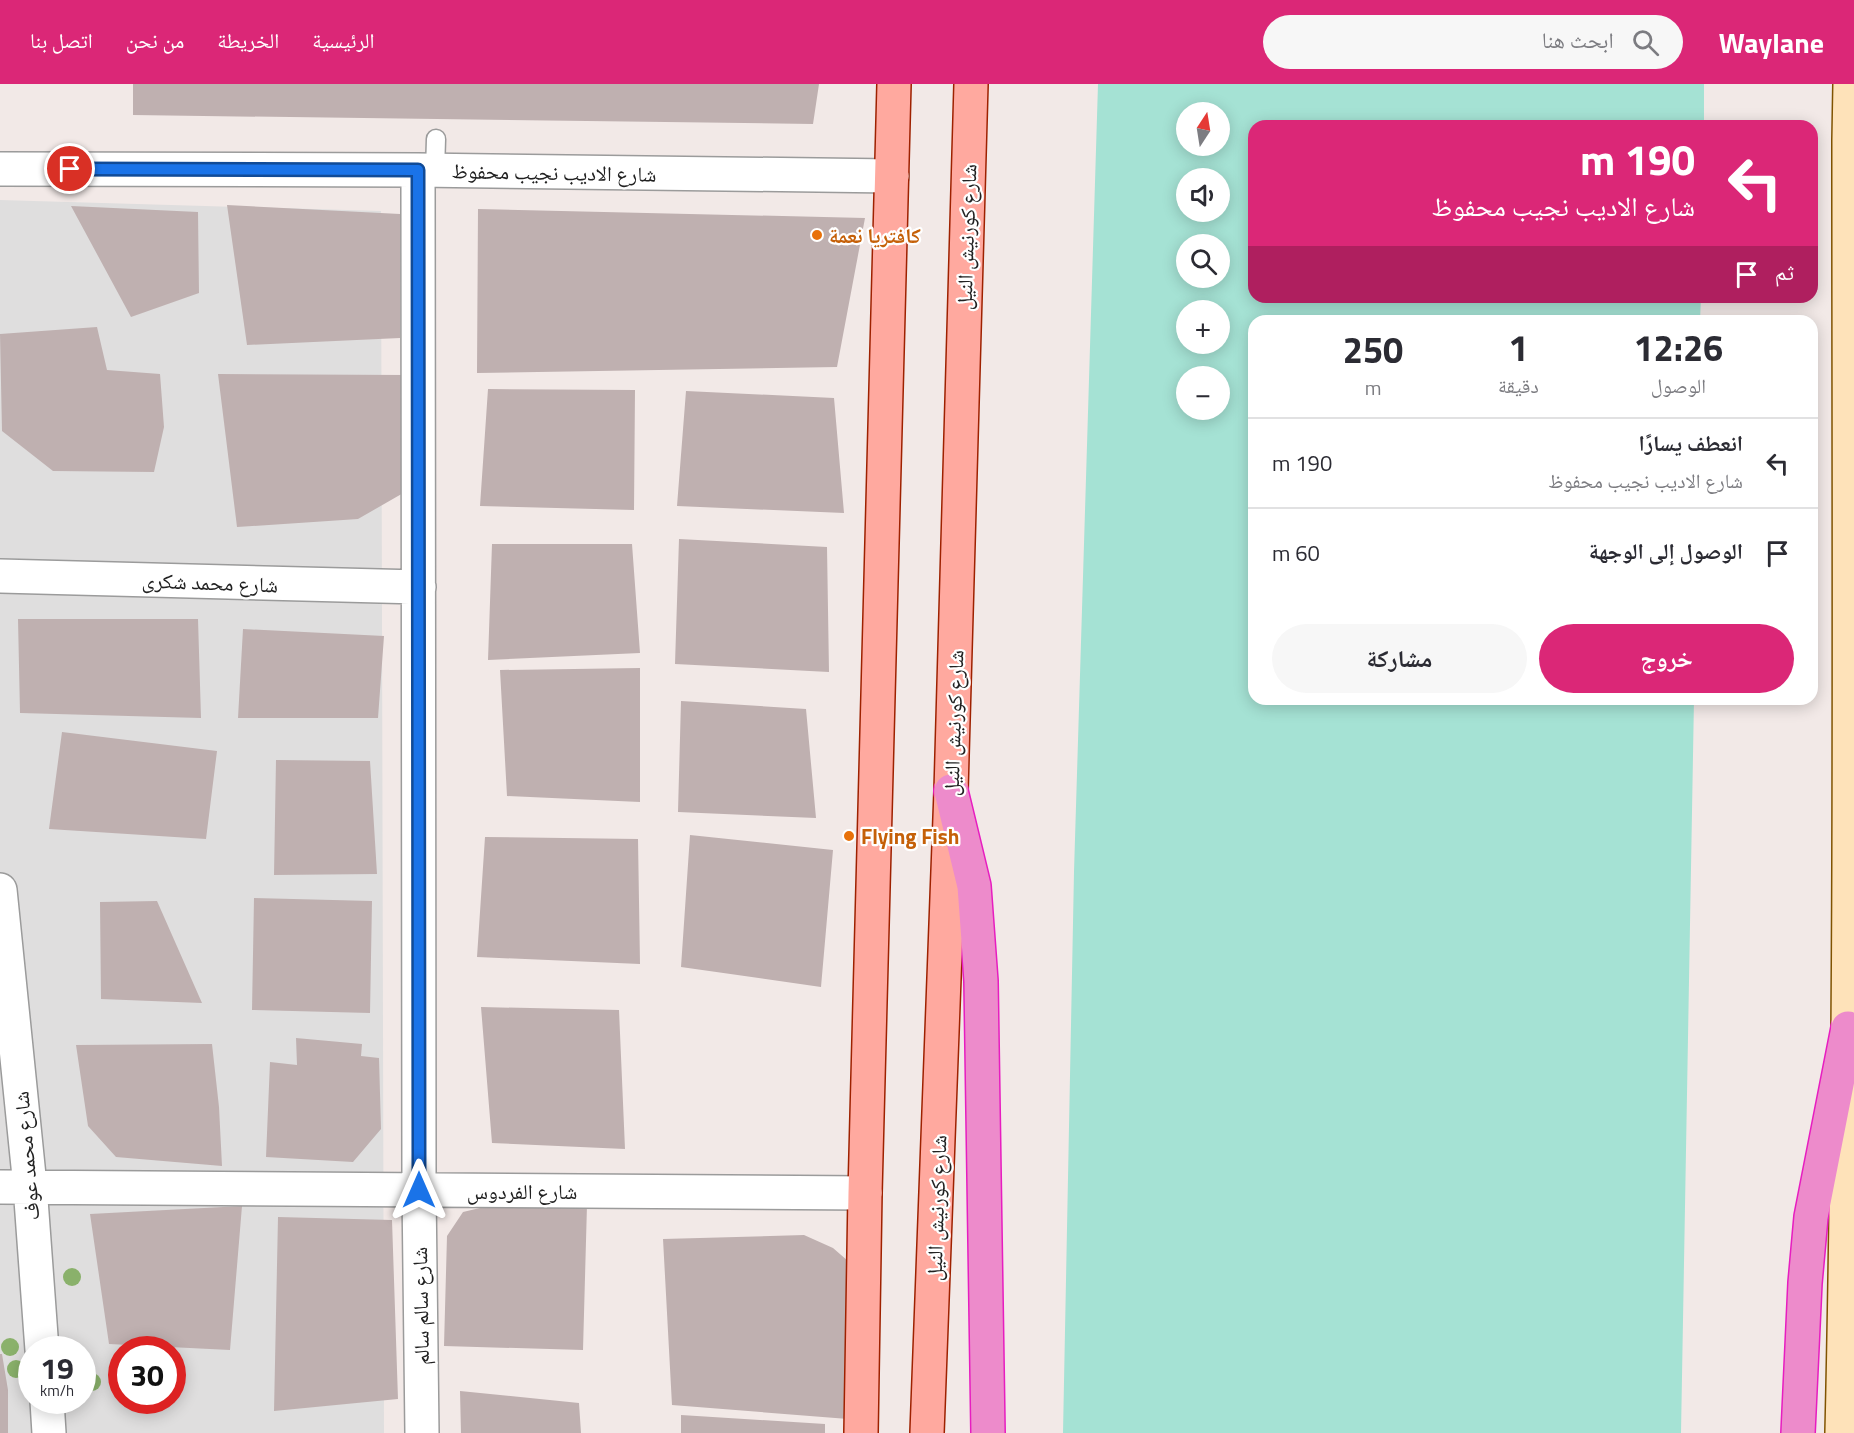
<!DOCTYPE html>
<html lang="ar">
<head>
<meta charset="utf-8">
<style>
  body { margin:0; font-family:"Titillium Web","Noto Naskh Arabic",sans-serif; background:#f7f7f7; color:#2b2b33; direction:rtl; height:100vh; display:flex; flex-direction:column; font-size:22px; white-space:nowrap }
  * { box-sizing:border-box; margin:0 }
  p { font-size:20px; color:#7c7c81 }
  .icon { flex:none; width:33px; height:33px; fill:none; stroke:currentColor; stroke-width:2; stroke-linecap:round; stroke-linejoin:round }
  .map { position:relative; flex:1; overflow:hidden; direction:ltr }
  .sheet { position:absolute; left:1248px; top:231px; width:570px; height:390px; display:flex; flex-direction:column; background:#fff; border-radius:18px; box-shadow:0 3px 15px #0003; direction:rtl }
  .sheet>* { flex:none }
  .top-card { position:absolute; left:1248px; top:36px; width:570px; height:183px; border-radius:18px; box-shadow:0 3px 15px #0003; direction:rtl; background:#db2777; color:#fff; overflow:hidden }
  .needle { width:39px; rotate:12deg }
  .fabs { position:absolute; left:1176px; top:18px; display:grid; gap:12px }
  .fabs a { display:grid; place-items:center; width:54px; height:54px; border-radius:50%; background:#fff; box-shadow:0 3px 15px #0003; font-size:30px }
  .speed { position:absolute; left:18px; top:1252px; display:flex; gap:12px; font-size:30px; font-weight:700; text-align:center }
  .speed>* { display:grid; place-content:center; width:78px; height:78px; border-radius:50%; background:#fff; box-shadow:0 3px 15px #0003; line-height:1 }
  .speed small { font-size:15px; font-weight:400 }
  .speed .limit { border:9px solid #d22; background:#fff; color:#111 }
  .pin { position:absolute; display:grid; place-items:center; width:51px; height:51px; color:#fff; margin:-26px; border:3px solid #fff; border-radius:50%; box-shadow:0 2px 6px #0007 }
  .me { position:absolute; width:66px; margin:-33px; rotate:0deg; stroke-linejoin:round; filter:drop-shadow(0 0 4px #0008) }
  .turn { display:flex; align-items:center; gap:21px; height:126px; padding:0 24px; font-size:27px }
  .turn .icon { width:78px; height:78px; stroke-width:2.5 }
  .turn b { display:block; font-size:42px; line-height:51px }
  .then { display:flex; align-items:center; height:57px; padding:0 24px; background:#0003; gap:12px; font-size:22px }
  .eta { display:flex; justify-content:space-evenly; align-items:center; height:102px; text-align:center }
  .eta b { font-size:36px; font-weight:700; line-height:42px }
  .primary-button { display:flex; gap:12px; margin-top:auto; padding:12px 24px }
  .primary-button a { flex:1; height:69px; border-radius:36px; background:#db2777; color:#fff; font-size:24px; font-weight:700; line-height:69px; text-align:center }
  .primary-button a+a { background:#f7f7f7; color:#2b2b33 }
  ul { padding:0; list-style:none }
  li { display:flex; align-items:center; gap:18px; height:90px; padding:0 24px; border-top:2px solid #e1e1e2 }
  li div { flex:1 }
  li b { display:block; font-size:22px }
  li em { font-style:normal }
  header { display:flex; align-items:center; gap:36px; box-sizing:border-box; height:84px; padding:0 30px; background:#db2777; color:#fff }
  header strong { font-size:28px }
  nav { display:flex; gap:33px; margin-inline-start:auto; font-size:21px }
  .search { width:420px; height:54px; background:#f7f7f7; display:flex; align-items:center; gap:15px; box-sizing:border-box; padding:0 21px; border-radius:33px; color:#7c7c81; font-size:22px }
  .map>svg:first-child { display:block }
  .residential { fill:#dfdede; fill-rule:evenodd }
  .water { fill:#a5e2d4; fill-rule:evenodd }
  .building { fill:#bfb0b0 }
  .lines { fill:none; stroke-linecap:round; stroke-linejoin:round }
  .lane-casing { stroke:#9b9b9b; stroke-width:21 }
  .street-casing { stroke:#9b9b9b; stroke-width:36 }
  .secondary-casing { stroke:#805300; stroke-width:36 }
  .primary-casing { stroke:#9e2100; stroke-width:36 }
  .highway-casing { stroke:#e71dc0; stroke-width:36 }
  .lane { stroke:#fff; stroke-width:18 }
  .street { stroke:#fff; stroke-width:33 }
  .secondary { stroke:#fee2b9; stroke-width:33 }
  .primary { stroke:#ffa99f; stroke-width:33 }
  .highway { stroke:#ed8bcb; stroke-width:33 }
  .tree { fill:#8ab16b }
  .route-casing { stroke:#114b97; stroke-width:15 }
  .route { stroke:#1a73e8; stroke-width:10 }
  .food-dot { fill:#e8710a; stroke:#fff; stroke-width:2 }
  .labels { text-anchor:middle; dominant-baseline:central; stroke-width:4.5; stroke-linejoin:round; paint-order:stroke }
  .street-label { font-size:21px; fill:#212121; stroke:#fff }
  .food-label { font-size:21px; font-weight:bold; fill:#c56008; stroke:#fff; text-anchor:start }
</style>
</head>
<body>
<header>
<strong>Waylane</strong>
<div class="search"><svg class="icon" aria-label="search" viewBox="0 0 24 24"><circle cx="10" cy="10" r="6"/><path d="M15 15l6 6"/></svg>ابحث هنا</div>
<nav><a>الرئيسية</a><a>الخريطة</a><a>من نحن</a><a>اتصل بنا</a></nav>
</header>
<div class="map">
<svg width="1854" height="1349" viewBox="0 0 1854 1349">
  <rect width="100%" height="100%" fill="#f2e9e7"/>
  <!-- residential -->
  <path class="residential" d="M0,116l381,11 3,1222h-384zM32,1266h50v51h-50zM122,1266h50v51h-50z"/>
  <!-- water -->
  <path class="water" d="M1098,0h606v42h-450v171h447l-1,24h-446v378h440l-13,734h-618l11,-561zM1186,28h34v34h-34zM1186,94h34v34h-34zM1220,160v34h-34v-34zM1186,226h34v34h-34zM1186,292h34v34h-34z"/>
  <!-- building -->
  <path class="building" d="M133,0h686l-6,40 -680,-9z
    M227,121l173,9v124l-153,7z
    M71,122l127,6 1,81 -68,24z
    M478,125l387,9 -28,149 -360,6z
    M97,243l10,43 53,4 4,53 -10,45 -101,-1 -51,-40 -2,-97z
    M218,290l187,1v117l-47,27 -121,8z
    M488,305l147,1 -1,120 -154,-4z
    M686,307l148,7 10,115 -167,-7z
    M679,455l148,8 2,125 -154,-8z
    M492,460h140l8,109 -152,7z
    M18,535h180l3,99 -181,-5z
    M243,545l141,7 -6,82h-140z
    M640,584v134l-133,-6 -7,-126z
    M681,617l125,8 10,109 -138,-6z
    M62,648l155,19 -11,88 -157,-10z
    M276,676l94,1 7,113 -103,1z
    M690,751l143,15 -12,137 -140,-20z
    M485,753l153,2 2,125 -163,-7z
    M254,814l118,3 -2,112 -118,-3z
    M157,817l45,102 -101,-4 -1,-97z
    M481,923l138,3 6,139 -133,-6z
    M296,954l66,6 -1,12 18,2 2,71 -28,33 -87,-5 4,-95 27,3z
    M212,960l7,63 3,59 -106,-9 -28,-31 -12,-81z
    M501,1119l86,2 -4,145 -139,-4 3,-110 16,-24z
    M242,1122l-12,144 -121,-6 -19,-130z
    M278,1133l114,3 6,179 -124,12z
    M804,1151l29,13 15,13v158l-176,-14 -9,-166z
    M0,1270h2l6,36v43h-8z
    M460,1307l119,12 2,30h-120z
    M681,1331l144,9v9h-144z"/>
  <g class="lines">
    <!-- lane casing -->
    <g class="lane-casing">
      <path id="lane" d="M435,87l1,-32"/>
    </g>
    <!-- street casing -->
    <g class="street-casing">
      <path id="street" d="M0,85l418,1 474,6
        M418,86l1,1020 3,243
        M0,492l419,11
        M0,806l30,296 12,164
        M0,1103l865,6
        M47,1317l2,32"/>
    </g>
    <!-- secondary casing -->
    <g class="secondary-casing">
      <path id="secondary" d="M1842,1349c10,-431 7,-862 7,-1293l1,-56"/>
    </g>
    <!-- primary casing -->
    <g class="primary-casing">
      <path id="primary" d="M861,1349l4,-240 29,-1109
        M927,1349l24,-642 20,-707"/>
    </g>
    <!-- highway casing -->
    <g class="highway-casing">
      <path id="highway" d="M951,707l23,95 7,95 7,452
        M1798,1349l7,-150 6,-66 37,-189"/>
    </g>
    <!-- lane -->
    <use href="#lane" class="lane"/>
    <!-- street -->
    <use href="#street" class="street"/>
    <!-- secondary -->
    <use href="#secondary" class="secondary"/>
    <!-- primary -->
    <use href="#primary" class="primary"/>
    <!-- highway -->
    <use href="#highway" class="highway"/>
  </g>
  <!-- trees -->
  <g class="tree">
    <circle cx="72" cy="1193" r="9"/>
    <circle cx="10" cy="1263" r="9"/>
    <circle cx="16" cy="1285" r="9"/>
    <circle cx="92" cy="1298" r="9"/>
  </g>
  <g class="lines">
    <!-- route casing -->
    <g class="route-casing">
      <path id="route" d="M70,85l348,1 1,1020"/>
    </g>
    <!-- route -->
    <use href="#route" class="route"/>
  </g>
  <!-- markers -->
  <g class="food-dot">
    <circle cx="817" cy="151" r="6"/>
    <circle cx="849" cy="752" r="6"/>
  </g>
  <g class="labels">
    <!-- street labels -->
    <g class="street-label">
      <text transform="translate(554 88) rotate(1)">شارع الاديب نجيب محفوظ</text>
      <text transform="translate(966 153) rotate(-88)">شارع كورنيش النيل</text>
      <text transform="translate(210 498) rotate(2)">شارع محمد شكرى</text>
      <text transform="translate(953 639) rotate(-88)">شارع كورنيش النيل</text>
      <text transform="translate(26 1072) rotate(-95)">شارع محمد عوف</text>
      <text x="522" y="1107">شارع الفردوس</text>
      <text transform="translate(936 1124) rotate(-88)">شارع كورنيش النيل</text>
      <text transform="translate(420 1222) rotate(-91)">شارع سالم سالم</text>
    </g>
    <!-- food labels -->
    <g class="food-label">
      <text x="829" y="151">كافتريا نعمة</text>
      <text x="861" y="752">Flying Fish</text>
    </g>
  </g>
</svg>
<div class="fabs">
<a><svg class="needle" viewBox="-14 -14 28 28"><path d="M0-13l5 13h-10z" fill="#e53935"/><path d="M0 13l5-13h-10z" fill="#7c7c81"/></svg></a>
<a><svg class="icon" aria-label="sound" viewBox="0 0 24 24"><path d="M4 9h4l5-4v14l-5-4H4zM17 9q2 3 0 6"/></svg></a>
<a><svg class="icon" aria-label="search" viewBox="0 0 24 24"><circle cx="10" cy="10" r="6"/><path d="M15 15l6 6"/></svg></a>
<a>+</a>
<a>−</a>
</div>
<div class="speed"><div>19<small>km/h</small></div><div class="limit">30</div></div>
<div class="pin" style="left:70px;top:85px;background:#d93025"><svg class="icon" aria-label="arrive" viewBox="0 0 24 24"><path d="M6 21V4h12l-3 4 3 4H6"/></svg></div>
<svg class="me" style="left:419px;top:1106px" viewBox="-20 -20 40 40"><path d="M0-17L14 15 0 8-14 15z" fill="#1a73e8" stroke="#fff" stroke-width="4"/></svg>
<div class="top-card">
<div class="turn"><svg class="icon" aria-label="left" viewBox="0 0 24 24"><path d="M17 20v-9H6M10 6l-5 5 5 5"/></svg><div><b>190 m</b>شارع الاديب نجيب محفوظ</div></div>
<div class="then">ثم<svg class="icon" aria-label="arrive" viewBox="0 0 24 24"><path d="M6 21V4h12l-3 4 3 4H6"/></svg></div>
</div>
<section class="sheet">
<div class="eta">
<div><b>12:26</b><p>الوصول</p></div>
<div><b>1</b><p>دقيقة</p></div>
<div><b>250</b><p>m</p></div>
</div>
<ul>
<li><svg class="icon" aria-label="left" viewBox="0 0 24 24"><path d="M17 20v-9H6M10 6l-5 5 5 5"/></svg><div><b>انعطف يسارًا</b><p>شارع الاديب نجيب محفوظ</p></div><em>190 m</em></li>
<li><svg class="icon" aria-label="arrive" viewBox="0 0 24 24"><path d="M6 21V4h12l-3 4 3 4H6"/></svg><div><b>الوصول إلى الوجهة</b></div><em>60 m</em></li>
</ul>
<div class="primary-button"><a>خروج</a><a>مشاركة</a></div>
</section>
</div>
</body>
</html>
